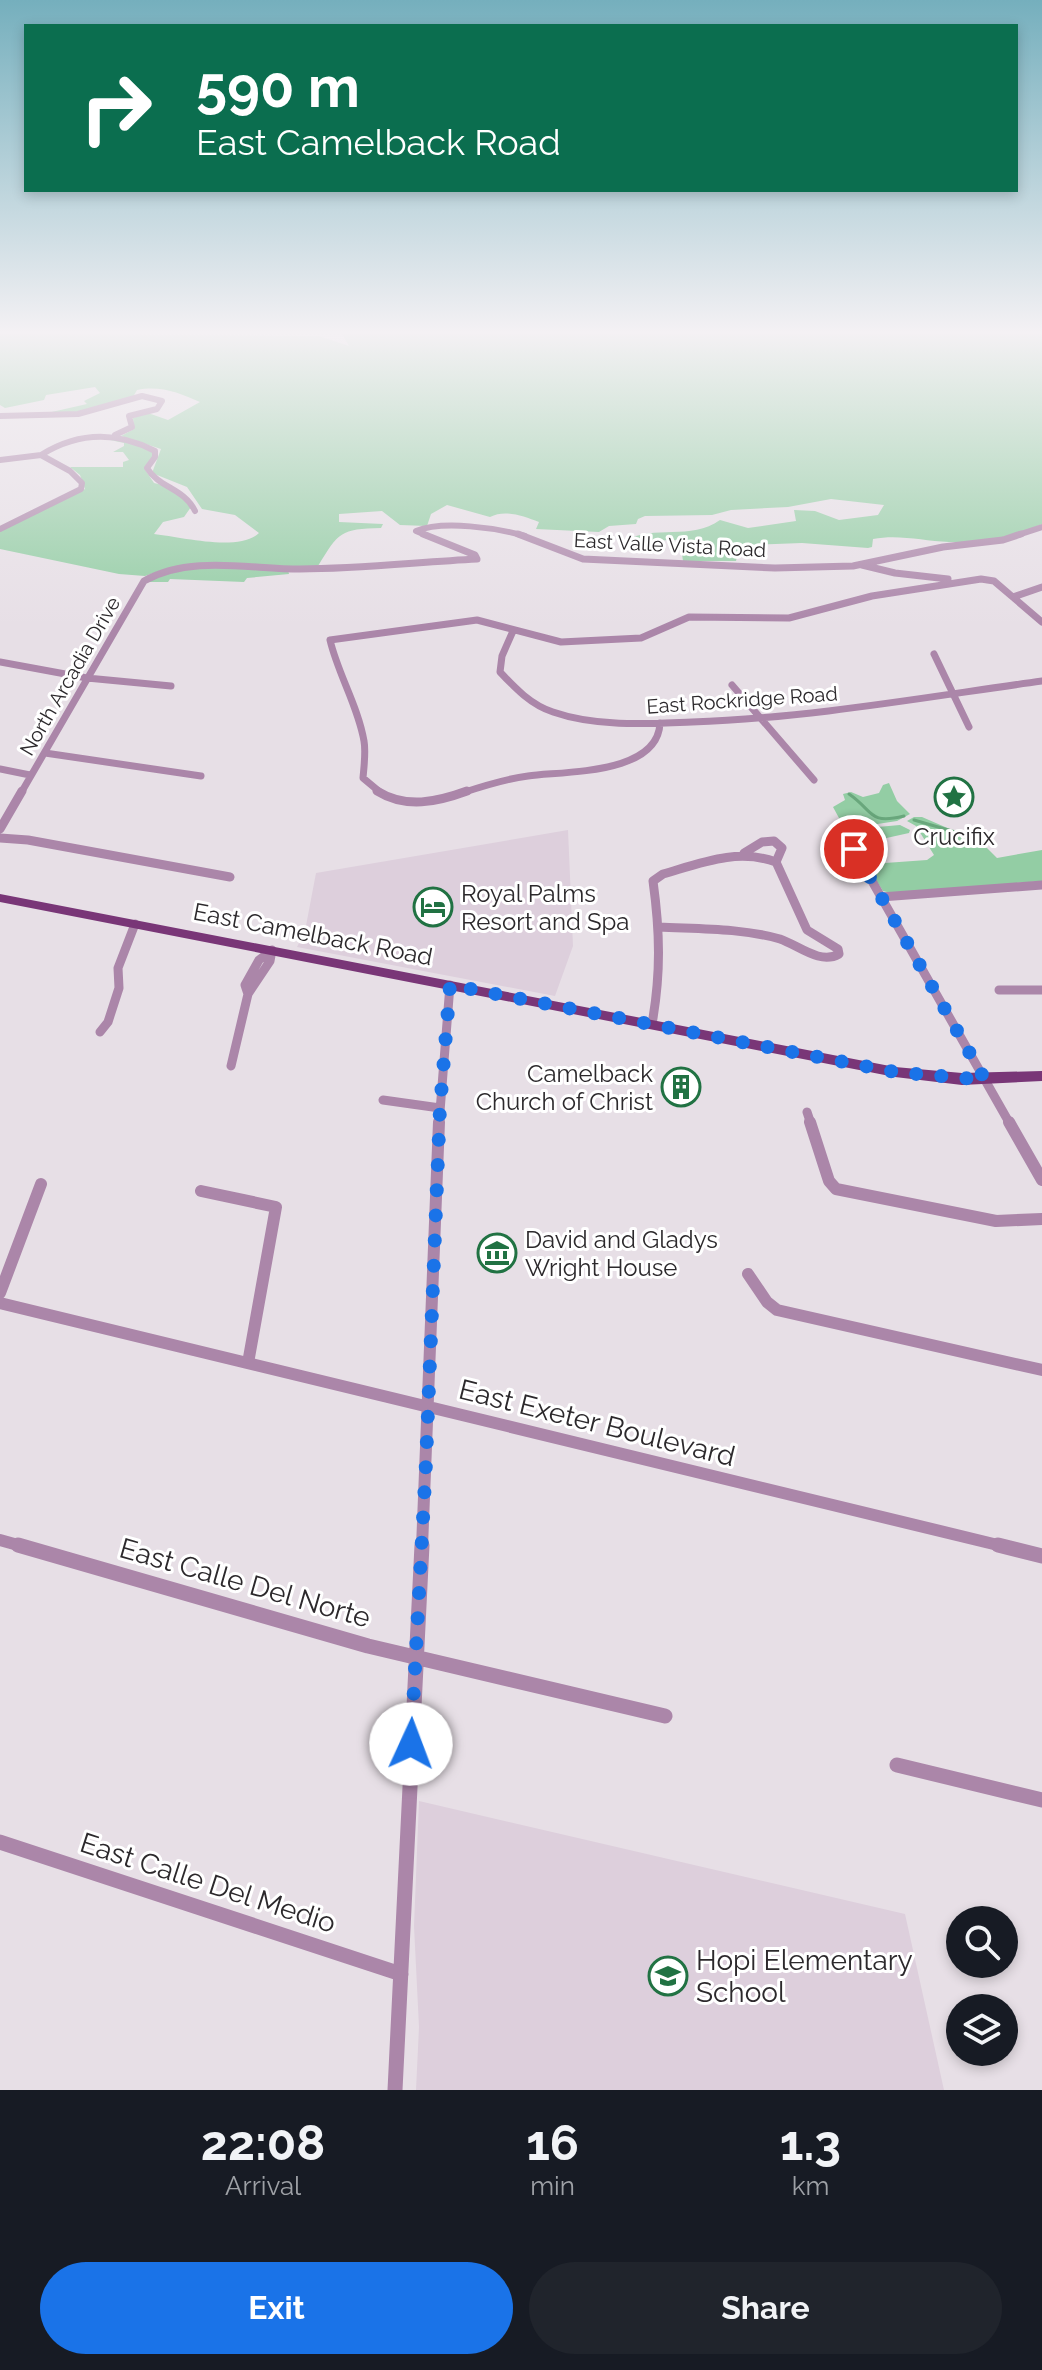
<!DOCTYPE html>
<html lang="en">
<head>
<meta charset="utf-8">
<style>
  body { margin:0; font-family:Raleway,sans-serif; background:#20242c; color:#f1f3f6; height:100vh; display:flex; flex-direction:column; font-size:30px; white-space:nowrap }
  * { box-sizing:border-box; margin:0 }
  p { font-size:26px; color:#9ea1a6 }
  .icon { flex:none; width:44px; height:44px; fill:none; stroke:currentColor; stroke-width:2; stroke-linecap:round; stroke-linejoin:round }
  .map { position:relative; height:2090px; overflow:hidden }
  .side { display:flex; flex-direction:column; background:#171b24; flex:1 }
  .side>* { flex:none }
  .banner { position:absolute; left:24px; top:24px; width:994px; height:168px; border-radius:0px; box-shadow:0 4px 12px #0003; background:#0b6e4f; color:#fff; overflow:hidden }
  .buttons { position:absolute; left:946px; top:1906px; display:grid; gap:16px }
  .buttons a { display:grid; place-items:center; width:72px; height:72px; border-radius:50%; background:#171b24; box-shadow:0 4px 12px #0003; font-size:40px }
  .pin { position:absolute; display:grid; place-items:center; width:68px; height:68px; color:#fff; margin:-34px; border:4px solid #fff; border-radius:50%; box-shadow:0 2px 8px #0007 }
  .me { position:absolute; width:88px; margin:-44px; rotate:2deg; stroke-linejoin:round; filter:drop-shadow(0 0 6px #0008) }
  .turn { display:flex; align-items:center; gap:28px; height:168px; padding:0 40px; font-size:36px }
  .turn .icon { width:104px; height:104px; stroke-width:2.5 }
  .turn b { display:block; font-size:56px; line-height:68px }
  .eta { display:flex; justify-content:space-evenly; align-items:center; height:136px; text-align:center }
  .eta b { font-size:48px; font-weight:700; line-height:56px }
  .button { display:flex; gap:16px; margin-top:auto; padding:16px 40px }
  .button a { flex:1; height:92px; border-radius:48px; background:#1a73e8; color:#fff; font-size:32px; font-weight:700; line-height:92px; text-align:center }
  .button a+a { background:#20242c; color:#f1f3f6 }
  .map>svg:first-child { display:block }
  .built { fill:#ddcfdc }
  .green { fill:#93cda4 }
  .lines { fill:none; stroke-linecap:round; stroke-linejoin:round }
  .stream { stroke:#69a77c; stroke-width:3 }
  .street-far4 { stroke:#ab86a9; stroke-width:6 }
  .street-far3 { stroke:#ab86a9; stroke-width:7 }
  .street-far2 { stroke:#ab86a9; stroke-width:9 }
  .street-far1 { stroke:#ab86a9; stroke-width:12 }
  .street { stroke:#ab86a9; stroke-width:15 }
  .primary { fill:#793677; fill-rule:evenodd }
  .route { stroke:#1a73e8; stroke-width:14; stroke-dasharray:0 25.2 }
  .labels { text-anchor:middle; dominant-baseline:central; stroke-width:6; stroke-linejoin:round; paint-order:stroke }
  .far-street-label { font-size:20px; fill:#2c292c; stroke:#fff }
  .poi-label { font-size:24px; fill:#2c292c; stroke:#fff; text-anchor:start }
  .street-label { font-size:24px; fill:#2c292c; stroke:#fff }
  .near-street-label { font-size:28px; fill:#2c292c; stroke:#fff }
  .near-poi-label { font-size:28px; fill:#2c292c; stroke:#fff; text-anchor:start }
</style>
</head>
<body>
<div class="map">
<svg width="1042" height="2090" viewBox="0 0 1042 2090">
  <rect width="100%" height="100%" fill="#e7dfe6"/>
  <!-- built -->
  <path class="built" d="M568,830l5,116 -18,50 -258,-49 8,-16 11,-58z
    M419,1801l486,113 39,176h-528l3,-63 -5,-101z"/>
  <!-- green -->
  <path class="green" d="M0,334l319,2 30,10 -7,-12h700v190c-30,13 -60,19 -93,18 -26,-1 -50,-8 -76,-3l-1,8 -4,1 -66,-5 -57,2 -6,3 -3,13h-53l-3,-21 -55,1c29,-17 66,0 95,-21l28,8 48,-7 -2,-11 21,1 24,9 39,-5 6,-10 -53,-6 -43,8 -57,3 -19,5 -67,1 -7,3 -2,5 -27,2 -10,6 -63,-3 3,-7c-16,-6 -34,-13 -49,-5l-43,-12 -16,9 -4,12 -27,-1 -18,-14 -43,3v8l44,2 -2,4c-41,1 -42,4 -63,38l-156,4 -17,6 -26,-2 -119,-25v-18l85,-42 -5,-14 -10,-8h53v-5l6,-2 -6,-8h-10l11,-6v-3l-14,-3 7,-1 35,11 1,6 -9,12 10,15 17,4 20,20 -7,10 -21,5 -9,12c27,3 85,18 105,-1l-24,-18 -33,-6 -15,-22 -35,-14 9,-24 -40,-13 13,-7 -1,-11 15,-5 20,7 32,-18c-20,-9 -40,-17 -63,-12l-4,7 -47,15 -52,4 53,-12 -3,-3 16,-8 -5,-6 -49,8 -2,5 -39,8 -5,-3z
    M195,567l93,3 1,4 -42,4 -3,4 -74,-3 -2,3h-22l6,-5z
    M889,783l8,18 13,13 -13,7 -52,8 -12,-22 12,-7 -2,-6 8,-2 12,5 16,-4 4,-8z
    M914,817h8l60,26 15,15 45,-8v31l-151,12 -8,-2 -25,-39 18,-3 9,14 42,-3 7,-5 -18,-29 -9,-5z
    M900,825l10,5 -1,3 -54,12 -4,-10 15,-7z"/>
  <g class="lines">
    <!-- stream -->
    <path class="stream" d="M849,794c25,17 19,31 55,22
      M914,820l55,16"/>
    <!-- street-far4 -->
    <path class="street-far4" d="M0,416l78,-2 64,-18 20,5 -5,8 -28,7 3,11 -17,8
      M0,460l41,-5
      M0,529l81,-40 1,-6 -12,-12 -29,-16c37,-23 75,-24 114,-4v6l-8,11c12,20 37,20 48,43
      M428,536l-12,-5c27,-11 81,-3 109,5
      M1015,536l27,-9"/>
    <!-- street-far3 -->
    <path class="street-far3" d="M518,534l65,25 192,9 78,-2 90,-19 60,-7 18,-6
      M862,565l33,8 53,6
      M1013,597l29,-10
      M513,631l-11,25 -2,16c15,16 31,33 53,40 43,15 94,12 139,10 117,-4 234,-25 350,-41
      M934,654l35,73
      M0,662l87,16 84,8
      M732,685l82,95
      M45,753l156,23
      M0,769l30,6
      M21,793l123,-212c46,-26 105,-12 156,-12 59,0 118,-7 177,-10l-2,-4 -52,-21
      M381,793l-18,-15c1,-12 3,-26 1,-37 -6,-35 -26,-67 -34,-101l147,-20 84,22 80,-4 48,-21 100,1 83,-22 109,-17 13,2 48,41
      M462,793c21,-7 43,-14 66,-17 36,-5 130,-1 132,-53"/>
    <!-- street-far2 -->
    <path class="street-far2" d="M377,791c29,18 60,11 90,0
      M0,829l22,-38
      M843,830l167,294
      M0,838l28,2 202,37
      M744,853l18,-11 12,-1 8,7 -6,14
      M881,897l161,-12
      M659,927c40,2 82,1 121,12 18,6 40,26 59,15l-1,-5 -31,-19 -31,-68
      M999,990h43
      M248,994l22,-33 2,-11
      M652,1024c9,-51 8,-92 1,-143l10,-7c38,-11 74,-26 113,-12
      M100,1032l8,-10 11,-34 -1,-20 17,-44
      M231,1066l17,-72 -3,-9 14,-25 13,-10
      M383,1100l57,8
      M807,1112l4,12
      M439,1124l11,-139"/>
    <!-- street-far1 -->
    <path class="street-far1" d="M810,1122l19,59 7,8 160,32 46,-2
      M1009,1122l33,58
      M201,1191l75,16 -28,156
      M748,1274l19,28 10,8 265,60
      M0,1293l41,-109
      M0,1303l1006,244
      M0,1540l25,7
      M422,1547l17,-425"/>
    <!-- street -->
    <path class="street" d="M18,1545l350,101 297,70
      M998,1545l44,11
      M897,1765l145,35
      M0,1842l401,132
      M395,2090l27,-545"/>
    <!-- primary -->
    <path class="primary" d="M0,894l895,173 67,6 80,-2v10l-80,4 -67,-8 -895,-175z"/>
  </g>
  <!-- sky -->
  <linearGradient id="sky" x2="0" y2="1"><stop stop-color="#75afbd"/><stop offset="0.53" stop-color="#f4f1f4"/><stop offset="1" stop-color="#f4f1f4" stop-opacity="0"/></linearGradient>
  <rect width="1042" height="627" fill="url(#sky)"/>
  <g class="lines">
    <!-- route -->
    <path class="route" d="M411,1744l15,-281 14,-355 10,-123 445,87 90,8 -131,-231"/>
  </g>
  <!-- icons -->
  <defs>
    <g id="sight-ring" transform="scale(2)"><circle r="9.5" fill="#fff" stroke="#217243" stroke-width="1.5"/><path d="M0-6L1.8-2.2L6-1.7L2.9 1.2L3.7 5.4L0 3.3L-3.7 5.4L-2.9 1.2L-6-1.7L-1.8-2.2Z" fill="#217243"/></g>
    <g id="hotel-ring" transform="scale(2)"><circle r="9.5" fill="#fff" stroke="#217243" stroke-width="1.5"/><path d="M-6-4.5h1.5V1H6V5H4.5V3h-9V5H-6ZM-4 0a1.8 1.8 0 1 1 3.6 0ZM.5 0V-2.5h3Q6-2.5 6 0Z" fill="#217243"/></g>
    <g id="building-ring" transform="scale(2)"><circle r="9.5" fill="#fff" stroke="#217243" stroke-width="1.5"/><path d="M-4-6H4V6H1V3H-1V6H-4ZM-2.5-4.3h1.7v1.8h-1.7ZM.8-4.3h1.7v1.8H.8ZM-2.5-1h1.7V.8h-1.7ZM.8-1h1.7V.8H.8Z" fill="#217243"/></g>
    <g id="museum-ring" transform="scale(2)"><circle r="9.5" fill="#fff" stroke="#217243" stroke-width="1.5"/><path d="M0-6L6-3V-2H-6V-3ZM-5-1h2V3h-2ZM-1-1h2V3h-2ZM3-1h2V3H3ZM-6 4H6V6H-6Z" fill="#217243"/></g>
    <g id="school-ring" transform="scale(2)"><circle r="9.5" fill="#fff" stroke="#217243" stroke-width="1.5"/><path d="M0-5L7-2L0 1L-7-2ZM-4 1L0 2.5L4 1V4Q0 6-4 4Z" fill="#217243"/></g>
  </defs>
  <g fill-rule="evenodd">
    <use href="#sight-ring" x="954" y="797"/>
    <use href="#hotel-ring" x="433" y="907"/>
    <use href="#building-ring" x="681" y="1087"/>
    <use href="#museum-ring" x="497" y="1253"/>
    <use href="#school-ring" x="668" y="1976"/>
  </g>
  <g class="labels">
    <!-- far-street labels -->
    <g class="far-street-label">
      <text transform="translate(670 545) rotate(3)">East Valle Vista Road</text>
      <text transform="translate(70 676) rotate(-60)">North Arcadia Drive</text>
      <text transform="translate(742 700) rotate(-4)">East Rockridge Road</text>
    </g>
    <!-- poi labels -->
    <g class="poi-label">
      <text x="954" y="836" text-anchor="middle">Crucifix</text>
      <text x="461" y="893">Royal Palms<tspan x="461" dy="28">Resort and Spa</tspan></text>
      <text x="653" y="1073" text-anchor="end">Camelback<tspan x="653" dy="28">Church of Christ</tspan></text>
      <text x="525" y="1239">David and Gladys<tspan x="525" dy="28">Wright House</tspan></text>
    </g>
    <!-- street labels -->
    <g class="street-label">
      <text transform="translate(313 934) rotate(11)">East Camelback Road</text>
    </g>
    <!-- near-street labels -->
    <g class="near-street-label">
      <text transform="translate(597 1423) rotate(14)">East Exeter Boulevard</text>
      <text transform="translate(245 1583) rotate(16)">East Calle Del Norte</text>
      <text transform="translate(208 1883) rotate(18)">East Calle Del Medio</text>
    </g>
    <!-- near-poi labels -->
    <g class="near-poi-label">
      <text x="696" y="1960">Hopi Elementary<tspan x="696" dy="32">School</tspan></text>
    </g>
  </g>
</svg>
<div class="buttons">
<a><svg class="icon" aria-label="search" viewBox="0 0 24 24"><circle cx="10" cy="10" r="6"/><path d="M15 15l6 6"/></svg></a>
<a><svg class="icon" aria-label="layers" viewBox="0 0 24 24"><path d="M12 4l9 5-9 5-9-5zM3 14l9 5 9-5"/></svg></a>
</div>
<div class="pin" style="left:854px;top:849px;background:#d93025"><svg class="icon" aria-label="arrive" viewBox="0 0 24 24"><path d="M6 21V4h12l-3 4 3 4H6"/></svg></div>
<svg class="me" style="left:411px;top:1744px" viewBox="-20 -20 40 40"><circle r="19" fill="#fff"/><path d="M0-13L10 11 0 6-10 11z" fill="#1a73e8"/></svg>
<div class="banner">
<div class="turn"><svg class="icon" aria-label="right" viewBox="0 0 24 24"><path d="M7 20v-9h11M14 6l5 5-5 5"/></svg><div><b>590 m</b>East Camelback Road</div></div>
</div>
</div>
<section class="side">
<div class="eta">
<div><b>22:08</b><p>Arrival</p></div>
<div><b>16</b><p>min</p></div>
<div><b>1.3</b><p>km</p></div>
</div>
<div class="button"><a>Exit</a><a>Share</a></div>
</section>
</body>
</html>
